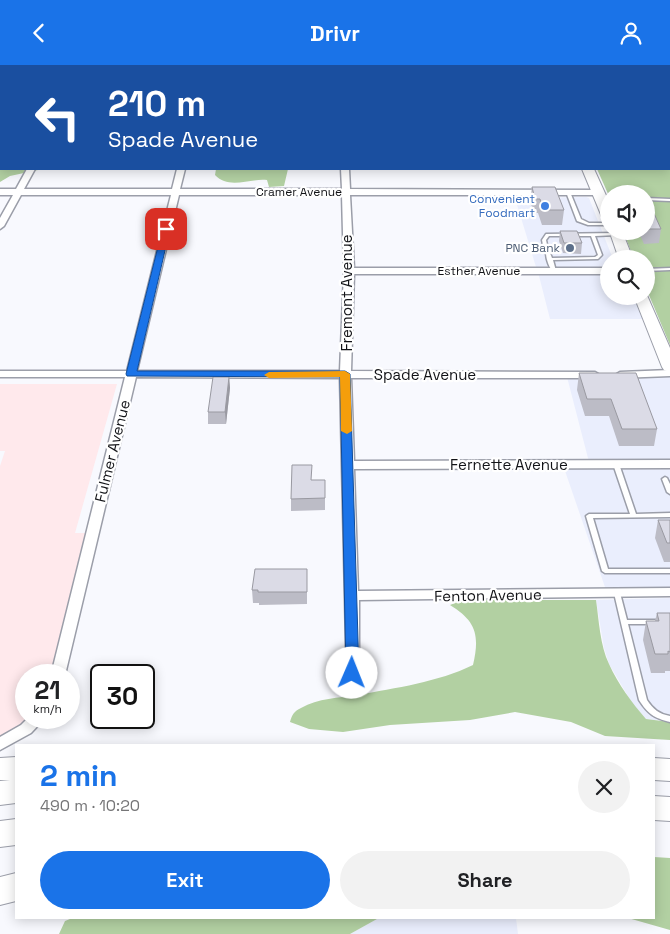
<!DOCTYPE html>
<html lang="en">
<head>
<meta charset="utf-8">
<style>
  body { margin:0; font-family:"Space Grotesk",sans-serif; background:#f2f2f2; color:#202124; height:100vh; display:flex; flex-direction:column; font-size:19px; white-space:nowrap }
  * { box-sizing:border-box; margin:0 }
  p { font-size:16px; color:#757577 }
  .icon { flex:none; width:28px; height:28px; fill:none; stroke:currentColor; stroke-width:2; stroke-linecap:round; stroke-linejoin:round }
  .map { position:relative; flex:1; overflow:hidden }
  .panel { position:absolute; left:15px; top:679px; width:640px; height:175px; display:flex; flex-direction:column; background:#fff; border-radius:0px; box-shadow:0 2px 12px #0003 }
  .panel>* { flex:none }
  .top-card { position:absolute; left:0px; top:0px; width:670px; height:105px; box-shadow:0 2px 12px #0003; background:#1a4fa0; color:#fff; overflow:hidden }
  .buttons { position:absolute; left:600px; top:120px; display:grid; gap:10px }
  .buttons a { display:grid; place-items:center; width:55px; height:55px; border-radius:50%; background:#fff; box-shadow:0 2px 12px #0003; font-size:25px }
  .speed { position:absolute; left:15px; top:599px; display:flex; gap:10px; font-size:25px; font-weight:700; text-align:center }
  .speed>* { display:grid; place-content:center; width:65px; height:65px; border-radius:50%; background:#fff; box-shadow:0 2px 12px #0003; line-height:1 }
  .speed small { font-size:12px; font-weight:400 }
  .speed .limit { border:2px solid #111; border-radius:8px; background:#fff; color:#111 }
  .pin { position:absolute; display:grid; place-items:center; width:42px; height:42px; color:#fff; margin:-21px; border-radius:10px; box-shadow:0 2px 8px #0006 }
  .me { position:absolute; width:55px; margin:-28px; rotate:1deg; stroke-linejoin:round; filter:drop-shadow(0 0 4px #0008) }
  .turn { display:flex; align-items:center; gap:18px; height:105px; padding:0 25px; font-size:22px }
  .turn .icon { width:65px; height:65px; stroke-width:2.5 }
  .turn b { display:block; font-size:35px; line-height:42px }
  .round { display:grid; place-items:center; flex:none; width:52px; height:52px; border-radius:26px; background:#f2f2f2 }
  .summary { display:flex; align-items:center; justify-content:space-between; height:85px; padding:0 25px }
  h1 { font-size:30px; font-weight:700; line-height:38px; color:#1a73e8 }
  .primary-button { display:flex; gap:10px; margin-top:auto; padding:10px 25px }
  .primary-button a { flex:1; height:58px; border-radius:30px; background:#1a73e8; color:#fff; font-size:20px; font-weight:700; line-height:58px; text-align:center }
  .primary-button a+a { background:#f2f2f2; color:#202124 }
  header { display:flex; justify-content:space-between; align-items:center; height:65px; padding:0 25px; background:#1a73e8; color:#fff; font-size:22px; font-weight:700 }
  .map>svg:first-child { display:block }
  .built { fill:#eaeefd }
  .industrial { fill:#ffe9ec }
  .green { fill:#b2d0a2 }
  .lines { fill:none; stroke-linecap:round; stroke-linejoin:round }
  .stream { stroke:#4b89a6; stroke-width:2.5 }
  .lane-casing { stroke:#9b9ea9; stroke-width:3 }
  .street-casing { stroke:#9b9ea9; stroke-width:3 }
  .secondary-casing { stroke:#9b9ea9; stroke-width:2 }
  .highway-casing { stroke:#9b9ea9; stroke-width:2 }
  .lane { fill:#fff; fill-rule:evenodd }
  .street { fill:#fff; fill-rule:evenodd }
  .secondary { fill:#fff; fill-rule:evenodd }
  .highway { fill:#fff; fill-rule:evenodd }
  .wall { fill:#bcbcc6 }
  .shaded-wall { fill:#9999a1 }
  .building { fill:#dbdbe6; stroke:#9999a1 }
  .route { fill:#1a73e8; stroke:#114b97 }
  .slow { fill:#f59e0b }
  .shop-dot { fill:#3f7fe0; stroke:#fff; stroke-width:2 }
  .service-dot { fill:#5c6f8a; stroke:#fff; stroke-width:2 }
  .labels { text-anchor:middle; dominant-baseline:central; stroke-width:4.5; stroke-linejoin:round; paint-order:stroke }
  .far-street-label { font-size:12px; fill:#121317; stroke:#fff }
  .far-shop-label { font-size:12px; fill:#366cbe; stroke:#fff; text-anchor:end }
  .far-service-label { font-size:12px; fill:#4e5e75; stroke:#fff; text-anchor:end }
  .street-label { font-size:15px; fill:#121317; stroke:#fff }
</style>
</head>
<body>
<header><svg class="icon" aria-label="back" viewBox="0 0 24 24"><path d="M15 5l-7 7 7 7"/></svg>Drivr<svg class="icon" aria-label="person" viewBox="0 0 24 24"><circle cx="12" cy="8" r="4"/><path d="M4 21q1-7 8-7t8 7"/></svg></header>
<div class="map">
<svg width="670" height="869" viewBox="0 0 670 869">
  <rect width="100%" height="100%" fill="#f8f9fe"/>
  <!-- built -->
  <path class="built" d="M586,132l3,1 24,61h-4v8h-73l-21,-69z
    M538,207h71v24h30l9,23h-98z
    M670,310v88l-81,-1 -22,-85z
    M670,402v122l-64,1 -42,-122z
    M670,533v124l-24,-3 -14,-16 -23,-39 -5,-16 -8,-48z
    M393,852l123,1 2,16h-168l27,-15z"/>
  <!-- industrial -->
  <path class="industrial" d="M0,319h117l-42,149h11l-34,142h-26v42l8,1 -34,22v-274l5,-15h-5z"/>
  <!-- green -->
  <path class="green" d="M253,0h232l-7,1z
    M669,17h1v263l-24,-57v-29h-12l-11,-28h23v-37h-37v2l-12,-27h72z
    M0,96l1,8h159l-122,1 -28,6 -10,6z
    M216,104h72l-4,17 -15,1 -2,-7c-17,-2 -38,10 -52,-5z
    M462,535h134c3,21 4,45 13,64 9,20 23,39 37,55l24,3v18l-65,-4 -34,-14 -56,-10 -45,8 -80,5 -47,7 -34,-3 -19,-7c2,-7 4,-11 11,-14 17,-10 38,-10 56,-13 39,-7 81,-13 116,-30 7,-30 3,-44 -23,-60z
    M654,792l16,1v72l-42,-12h-106l132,-1z
    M75,852h318v1l-16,1 -27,15h-291l6,-13z"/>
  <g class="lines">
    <!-- stream -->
    <path class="stream" d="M623,0l2,1
      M444,1l5,-1"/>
    <!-- lane casing -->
    <g class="lane-casing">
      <path id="lane" d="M0,83h1v2h-1z
        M567,126l3,1 11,27 8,4h20v2h-21l-11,-4 -11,-29z
        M646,133l24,1v2l-24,-1z
        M616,168h2v2l-23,1 7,19 -4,4 -45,1 3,11 -2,1c-5,-3 -8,-14 -8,-19h4l2,5 43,-1 3,-2 -7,-19h-42l-3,4 2,9 -2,1h-2l-2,-10 4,-6z
        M670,203v2l-24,1v-2z
        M616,397l3,2 17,50 34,-1v4l-77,1 15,51h62v4h-65l-3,-2 -16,-55 3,-2h41l-17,-50z
        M665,412l2,1 3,6v10l-3,-2 -5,-13z
        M615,526h2l3,2 7,27h43v4h-42l19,76c6,9 12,14 23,16v6c-16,-4 -22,-8 -31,-22l-25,-107z"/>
    </g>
    <!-- street casing -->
    <g class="street-casing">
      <path id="street" d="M0,18h1v4h-1z
        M27,104h8l-11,20h148l5,-20h8l-5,20h162l-1,-20h8l1,20 252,1v4l-3,1h-249l4,73h255v6h-255l-3,97 244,1 5,3 -5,3h-244l3,83 316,-1v8l-316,1 4,122 312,-3v8l-311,4v87l-2,4 -5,1 -5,-1 -2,-4 1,-43 -6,-266 -204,-1 -71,298h-14l74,-298h-125v-6h127l44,-176h-150l-17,31 -4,3v-11l13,-23h-13v-6h16zM179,130h163l2,76 -4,100h-203z
        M670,305v6l-50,2 -5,-3 5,-3z
        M29,652h17l-15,16 -31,17v-13l21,-12z"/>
    </g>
    <!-- secondary casing -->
    <g class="secondary-casing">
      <path id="secondary" d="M540,0h10v1h-10z
        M582,104h12l15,33v19l-7,-4z
        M609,165l13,1 11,28h-14z
        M646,228l24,55v24l-6,-2 -2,-3 -28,-71h12z"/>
    </g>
    <!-- highway casing -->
    <g class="highway-casing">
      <path id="highway" d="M16,692v46l-16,2v-24l10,-1h-10v-22z
        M654,693l16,1v22l-16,-1z
        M654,731l16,1v24l-16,-1z
        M16,754v26l-16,2v-26z
        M16,808v28l-16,4v-28z"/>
    </g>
    <!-- lane -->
    <use href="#lane" class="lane"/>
    <!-- street -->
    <use href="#street" class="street"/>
    <!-- secondary -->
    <use href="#secondary" class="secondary"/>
    <!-- highway -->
    <use href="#highway" class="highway"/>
  </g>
  <!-- wall -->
  <path class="wall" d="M532,122l32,23 -2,15h-20l-4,-12h-4l-4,-12z
    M646,144l15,20 -2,14 -15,1 -6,-13h8z
    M560,166l22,12 -1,11 -18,-1 -4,-12z
    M579,308l78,56 -3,17h-35l-10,-30h-24l-8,-26z
    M229,312l1,11 -4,36h-18v-12z
    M312,415h13v30l-34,1v-12z
    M658,455h12v42h-6l-9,-24z
    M307,504v35l-48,1v-2h-6l-1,-13z
    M657,548h13v58h-5v2h-14l-8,-33 3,-19h9z"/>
  <!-- shaded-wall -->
  <path class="shaded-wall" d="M229,312l1,11 -4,36 -1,-12z"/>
  <!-- building -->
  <path class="building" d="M532,122h23l9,23h-21l-3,-11h-5z
    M646,144h6l9,20h-15z
    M560,166h17l5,12h-18z
    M579,308h57l21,56h-35l-11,-30h-24z
    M213,312h16l-4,35h-17z
    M292,400h20l-1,15h14v18l-34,1z
    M658,455h12v23h-3z
    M255,504h52v23h-49v-2h-6z
    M657,548h13v39l-2,-1v3h-13l-9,-33h13z"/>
  <!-- route -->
  <path class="route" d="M163,162l7,2 -33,142h208l5,3 9,299 -2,3h-9l-2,-3 -6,-296 -213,-1 -1,-2z"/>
  <!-- slow -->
  <path class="slow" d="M345,306l5,3 2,57 -5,3 -6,-3 -1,-54 -71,1 -5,-3 5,-3z"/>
  <!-- markers -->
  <circle class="shop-dot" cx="545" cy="141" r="5"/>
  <circle class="service-dot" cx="570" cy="183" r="5"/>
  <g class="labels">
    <!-- far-street labels -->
    <g class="far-street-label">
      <text x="299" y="127">Cramer Avenue</text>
      <text x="479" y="206">Esther Avenue</text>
    </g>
    <!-- far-shop labels -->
    <g class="far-shop-label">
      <text x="535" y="134">Convenient<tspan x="535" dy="14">Foodmart</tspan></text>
    </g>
    <!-- far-service labels -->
    <g class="far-service-label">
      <text x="560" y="183">PNC Bank</text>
    </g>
    <!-- street labels -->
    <g class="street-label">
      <text transform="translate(346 228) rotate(-90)">Fremont Avenue</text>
      <text x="425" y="309">Spade Avenue</text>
      <text transform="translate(112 386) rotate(-76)">Fulmer Avenue</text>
      <text x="509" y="399">Fernette Avenue</text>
      <text transform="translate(488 530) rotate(-1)">Fenton Avenue</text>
    </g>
  </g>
</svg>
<div class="buttons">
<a><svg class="icon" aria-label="sound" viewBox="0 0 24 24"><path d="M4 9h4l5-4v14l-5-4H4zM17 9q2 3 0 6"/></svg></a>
<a><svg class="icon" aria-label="search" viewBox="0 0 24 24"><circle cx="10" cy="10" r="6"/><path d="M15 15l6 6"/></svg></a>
</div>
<div class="speed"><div>21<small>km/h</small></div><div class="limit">30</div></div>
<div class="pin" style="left:166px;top:164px;background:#d93025"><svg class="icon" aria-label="arrive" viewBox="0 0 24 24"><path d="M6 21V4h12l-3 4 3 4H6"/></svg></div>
<svg class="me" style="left:352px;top:608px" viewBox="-20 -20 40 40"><circle r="19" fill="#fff"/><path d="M0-13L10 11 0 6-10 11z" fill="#1a73e8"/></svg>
<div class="top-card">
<div class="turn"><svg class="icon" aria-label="left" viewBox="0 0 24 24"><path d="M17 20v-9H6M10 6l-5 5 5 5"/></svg><div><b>210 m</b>Spade Avenue</div></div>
</div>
<section class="panel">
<div class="summary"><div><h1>2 min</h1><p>490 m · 10:20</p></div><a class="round"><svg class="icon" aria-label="close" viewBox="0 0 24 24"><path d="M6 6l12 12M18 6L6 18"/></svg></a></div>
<div class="primary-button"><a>Exit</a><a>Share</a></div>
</section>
</div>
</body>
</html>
